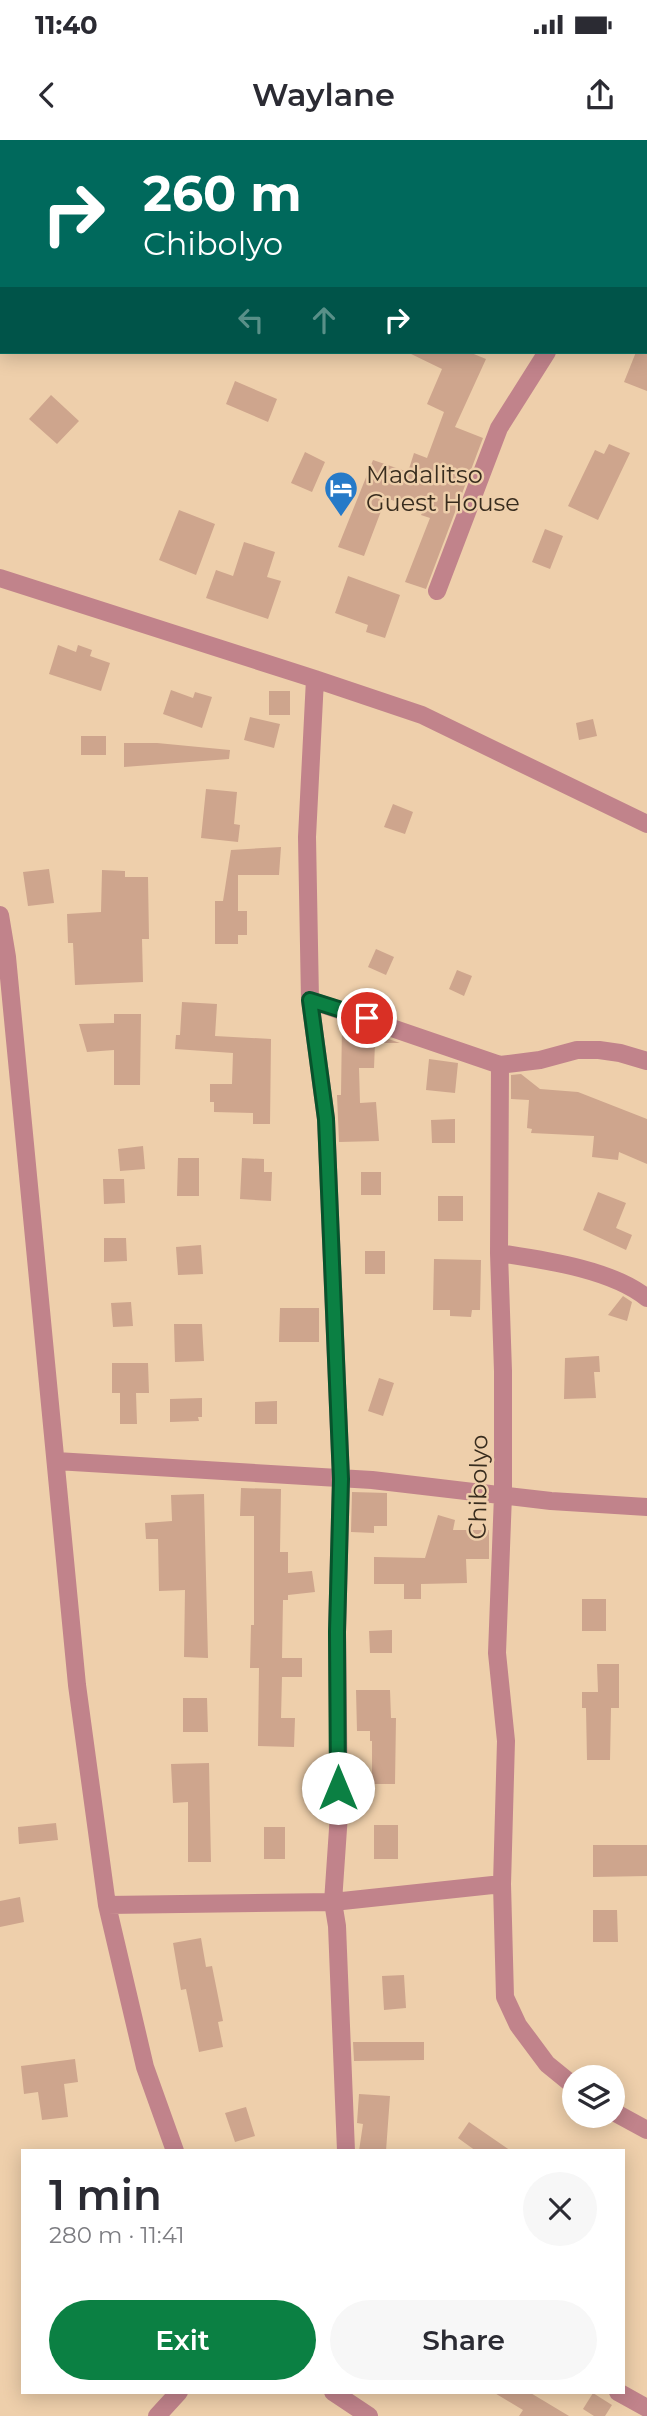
<!DOCTYPE html>
<html lang="en">
<head>
<meta charset="utf-8">
<style>
  body { margin:0; font-family:Montserrat,sans-serif; background:#f7f7f7; color:#2b2b33; height:100vh; display:flex; flex-direction:column; font-size:26px; white-space:nowrap }
  * { box-sizing:border-box; margin:0 }
  p { font-size:23px; color:#7c7c81 }
  .icon { flex:none; width:38px; height:38px; fill:none; stroke:currentColor; stroke-width:2; stroke-linecap:round; stroke-linejoin:round }
  .map { position:relative; flex:1; overflow:hidden }
  .sheet { position:absolute; left:21px; top:2009px; width:604px; height:245px; display:flex; flex-direction:column; background:#fff; border-radius:0px; box-shadow:0 4px 18px #0003 }
  .sheet>* { flex:none }
  .top-card { position:absolute; left:0px; top:0px; width:648px; height:214px; box-shadow:0 4px 18px #0003; background:#00695c; color:#fff; overflow:hidden }
  .tools { position:absolute; left:562px; top:1925px; display:grid; gap:14px }
  .tools a { display:grid; place-items:center; width:63px; height:63px; border-radius:50%; background:#fff; box-shadow:0 4px 18px #0003; font-size:35px }
  .pin { position:absolute; display:grid; place-items:center; width:60px; height:60px; color:#fff; margin:-30px; border:4px solid #fff; border-radius:50%; box-shadow:0 2px 7px #0007 }
  .me { position:absolute; width:77px; margin:-38px; rotate:0deg; stroke-linejoin:round; filter:drop-shadow(0 0 5px #0008) }
  .turn { display:flex; align-items:center; gap:24px; height:147px; padding:0 28px; font-size:32px }
  .turn .icon { width:91px; height:91px; stroke-width:2.5 }
  .turn b { display:block; font-size:49px; line-height:60px }
  .lanes { display:flex; align-items:center; height:66px; padding:0 28px; background:#0003; justify-content:center; gap:35px; direction:ltr }
  .lanes .off { opacity:.35 }
  .round { display:grid; place-items:center; flex:none; width:74px; height:74px; border-radius:37px; background:#f7f7f7 }
  .overview { display:flex; align-items:center; justify-content:space-between; height:119px; padding:0 28px }
  h1 { font-size:42px; font-weight:600; line-height:52px }
  .button { display:flex; gap:14px; margin-top:auto; padding:14px 28px }
  .button a { flex:1; height:80px; border-radius:42px; background:#0b8043; color:#fff; font-size:28px; font-weight:600; line-height:80px; text-align:center }
  .button a+a { background:#f7f7f7; color:#2b2b33 }
  .status { display:flex; justify-content:space-between; align-items:center; height:49px; padding:0 35px; background:#fff; direction:ltr }
  .status svg { height:19px; fill:currentColor }
  header { display:flex; justify-content:space-between; align-items:center; height:91px; padding:0 28px; background:#fff; font-size:32px; font-weight:600 }
  .map>svg:first-child { display:block }
  .building { fill:#cea58d }
  .lines { fill:none; stroke-linecap:round; stroke-linejoin:round }
  .minor { stroke:#c1838b; stroke-width:18 }
  .route-casing { stroke:#07532c; stroke-width:18 }
  .route { stroke:#0b8043; stroke-width:12 }
  .labels { text-anchor:middle; dominant-baseline:central; stroke-width:5; stroke-linejoin:round; paint-order:stroke }
  .poi-label { font-size:24px; fill:#382c1e; stroke:#eecfab; text-anchor:start }
  .street-label { font-size:24px; fill:#382c1e; stroke:#eecfab }
</style>
</head>
<body>
<div class="status"><b>11:40</b><svg viewBox="0 0 49 12"><path d="M0 12V9h3v3zM5 12V6h3v6zM10 12V3h3v9zM15 12V0h3v12zM26 1h20v11H26zM47 4h2v5h-2z"/></svg></div>
<header><svg class="icon" aria-label="back" viewBox="0 0 24 24"><path d="M15 5l-7 7 7 7"/></svg>Waylane<svg class="icon" aria-label="share" viewBox="0 0 24 24"><path d="M12 15V3M7 8l5-5 5 5M5 13v7h14v-7"/></svg></header>
<div class="map">
<svg width="647" height="2276" viewBox="0 0 647 2276">
  <rect width="100%" height="100%" fill="#eecfab"/>
  <!-- building -->
  <path class="building" d="M647,187v64l-23,-9 12,-30h10z
    M407,212h62l17,7 -31,68 28,11 -57,151 -21,-7 25,-64 -9,-3 2,-4 -37,-13 -22,58 -26,-9 35,-87 35,12 6,-19 13,5 17,-46 -17,-8 15,-35z
    M235,241l42,18 -9,23 -42,-18z
    M51,255l28,26 -22,23 -28,-25z
    M609,304l21,9 -32,67 -30,-14 27,-56 9,4z
    M305,312l20,10 -13,30 -21,-9z
    M179,370l36,14 -19,51 -37,-15z
    M545,389l18,7 -13,33 -18,-7z
    M244,402l31,10 -8,25 14,4 -13,38 -62,-21 10,-28 17,6z
    M348,436l52,19 -15,43 -19,-6 2,-7 -33,-12z
    M58,505l18,7 2,-7 14,5 -2,6 20,7 -9,28 -52,-17z
    M171,550l22,8 2,-6 17,5 -10,31 -39,-14z
    M269,551h21v24h-21z
    M250,577l30,7 -6,24 -30,-8z
    M593,579l4,17 -18,4 -3,-17z
    M81,596h25v19h-25z
    M124,603h33l73,7 -1,9 -105,8z
    M206,649l31,3 -3,32 6,1 -2,17 -37,-4z
    M393,664l20,8 -8,22 -21,-7z
    M281,707l-2,28h-41v36h9v24h-9v9h-23v-43h8l8,-51z
    M49,729l5,34 -26,3 -5,-34z
    M102,730l23,1v6h23l1,62h-7l1,43 -68,3 -2,-42h-5l-1,-29 34,-2z
    M376,809l18,8 -8,18 -18,-8z
    M457,830l15,6 -8,20 -15,-7z
    M182,862l35,2 -2,32 56,3 -1,85h-17v-11l-39,-1v-10h-4v-18h22l1,-31 -58,-4 1,-14h4z
    M114,874h27l-1,71h-26v-35l-27,2 -8,-28 35,-1z
    M342,883l58,20h-25l-1,25h-15l1,35 16,-1 3,39 -40,1 -2,-47h4z
    M429,919l29,4 -3,30 -29,-3z
    M521,934l19,15 38,3 69,27v45l-28,-12 -1,8 -26,-3 2,-21 -63,-3 1,-4 -5,-1 2,-28 -18,-1v-24z
    M455,979v24h-23l-1,-23z
    M143,1006l2,23 -25,2 -2,-22z
    M178,1018h21v38h-22z
    M242,1018l22,1v13h8l-1,29 -31,-2z
    M361,1032h20v23h-20z
    M103,1039h21l1,24 -21,1z
    M598,1052l28,11 -10,25 16,7 -6,15 -43,-20z
    M438,1056h25v25h-25z
    M104,1098h22l1,23 -23,1z
    M201,1105l2,29 -25,1 -2,-28z
    M365,1111h20v23h-20z
    M434,1119l47,1 -1,50h-8l-1,7 -21,-1v-6h-17z
    M623,1156l9,6 -5,19 -19,-6z
    M131,1162l2,24 -20,1 -2,-24z
    M280,1168h39v34h-40z
    M174,1184h28l2,37 -29,1z
    M599,1216l1,16h-6l2,26 -32,1 1,-41z
    M112,1223h36l1,30h-13l1,31h-17v-31h-8z
    M379,1238l15,5 -11,33 -15,-5z
    M202,1258v19h-4l1,4 -29,1v-23z
    M277,1261v23h-22v-22z
    M241,1348l40,1 -1,63h8v21l24,-2 3,21 -27,3v5h-5l-1,58h20v19h-20l-1,41h14l-1,29 -36,-1 1,-78h-9l1,-43h3v-109h-14z
    M352,1352l35,1v33h-13v7l-23,-1z
    M204,1354l4,164 -24,-1 1,-67 -26,1 -1,-52h-12l-1,-16 27,-2 -1,-26z
    M438,1375l17,5 -2,10h36v29h-23l1,24 -46,1v15h-17v-15h-30v-27l51,1z
    M582,1459h24v32h-24z
    M392,1490v23h-22l-1,-22z
    M597,1524h22v44h-8l-1,52h-23l-1,-52h-4v-16h16z
    M356,1550h34l1,28h5l-1,66h-23v-43h-2v-10h-13z
    M183,1558h24l1,34h-25z
    M209,1623l2,99h-23v-60l-15,1 -2,-39z
    M56,1683l2,17 -39,4 -1,-17z
    M374,1685h24v34h-24z
    M264,1687h21v32h-21z
    M593,1705h54v31l-54,1z
    M20,1757l4,25 -24,5v-26z
    M593,1770h24l1,32h-25z
    M201,1798l5,29 6,-1 11,55 -5,1 5,25 -24,5 -13,-63 -5,1 -8,-47z
    M404,1835l2,33 -22,2 -2,-34z
    M353,1902h71v18l-70,1z
    M75,1919l3,23 -14,2 4,33 -26,3 -4,-28 -14,2 -3,-28z
    M359,1954l31,2 -4,55h-27l4,-27 -6,-1z
    M246,1967l9,29 -20,6 -10,-29z
    M469,1982l42,29h-35l-18,-13z
    M493,2252h36l40,24h-50l4,-6z
    M593,2253l19,12 -7,11h-11l-11,-7z"/>
  <g class="lines">
    <!-- minor -->
    <path class="minor" d="M646,9l1,-3
      M0,438l315,101 107,36 225,109
      M437,451l62,-163 48,-76
      M315,539l-8,158 3,163 16,119 15,360 -4,153 2,182 -6,88 4,24 9,225
      M0,775l7,42 70,728 30,220 38,162 30,84
      M310,860l190,65 -1,188 4,118v124l-6,158 9,88 -4,143 3,113 13,28 29,39 27,22
      M500,925l40,-5 37,-10h22l21,3 27,8
      M499,1113c45,7 112,16 148,45
      M56,1321l316,19 179,21 96,6
      M107,1765l226,-3 169,-18
      M612,1971l35,19
      M333,2252l36,24
      M618,2252l29,16
      M157,2276l22,-24"/>
  </g>
  <g class="lines">
    <!-- route casing -->
    <g class="route-casing">
      <path id="route" d="M338,1648l-1,-156 4,-153 -15,-360 -16,-119 57,18"/>
    </g>
    <!-- route -->
    <use href="#route" class="route"/>
  </g>
  <!-- icons -->
  <defs>
    <g id="hotel-pin" transform="scale(1.75)"><path d="M0 17L-7.5 6A9.5 9.5 0 1 1 7.5 6Z" fill="#267ac8" stroke="#eecfab"/><path d="M-6-4.5h1.5V1H6V5H4.5V3h-9V5H-6ZM-4 0a1.8 1.8 0 1 1 3.6 0ZM.5 0V-2.5h3Q6-2.5 6 0Z" fill="#fff"/></g>
  </defs>
  <g fill-rule="evenodd">
    <use href="#hotel-pin" x="341" y="348"/>
  </g>
  <g class="labels">
    <!-- poi labels -->
    <g class="poi-label">
      <text x="366" y="334">Madalitso<tspan x="366" dy="28">Guest House</tspan></text>
    </g>
    <!-- street labels -->
    <g class="street-label">
      <text transform="translate(478 1347) rotate(-89)">Chibolyo</text>
    </g>
  </g>
</svg>
<div class="tools">
<a><svg class="icon" aria-label="layers" viewBox="0 0 24 24"><path d="M12 4l9 5-9 5-9-5zM3 14l9 5 9-5"/></svg></a>
</div>
<div class="pin" style="left:367px;top:878px;background:#d93025"><svg class="icon" aria-label="arrive" viewBox="0 0 24 24"><path d="M6 21V4h12l-3 4 3 4H6"/></svg></div>
<svg class="me" style="left:338px;top:1648px" viewBox="-20 -20 40 40"><circle r="19" fill="#fff"/><path d="M0-13L10 11 0 6-10 11z" fill="#0b8043"/></svg>
<div class="top-card">
<div class="turn"><svg class="icon" aria-label="right" viewBox="0 0 24 24"><path d="M7 20v-9h11M14 6l5 5-5 5"/></svg><div><b>260 m</b>Chibolyo</div></div>
<div class="lanes"><svg class="icon off" aria-label="left" viewBox="0 0 24 24"><path d="M17 20v-9H6M10 6l-5 5 5 5"/></svg><svg class="icon off" aria-label="ahead" viewBox="0 0 24 24"><path d="M12 20V5M6 11l6-6 6 6"/></svg><svg class="icon" aria-label="right" viewBox="0 0 24 24"><path d="M7 20v-9h11M14 6l5 5-5 5"/></svg></div>
</div>
<section class="sheet">
<div class="overview"><div><h1>1 min</h1><p>280 m · 11:41</p></div><a class="round"><svg class="icon" aria-label="close" viewBox="0 0 24 24"><path d="M6 6l12 12M18 6L6 18"/></svg></a></div>
<div class="button"><a>Exit</a><a>Share</a></div>
</section>
</div>
</body>
</html>
